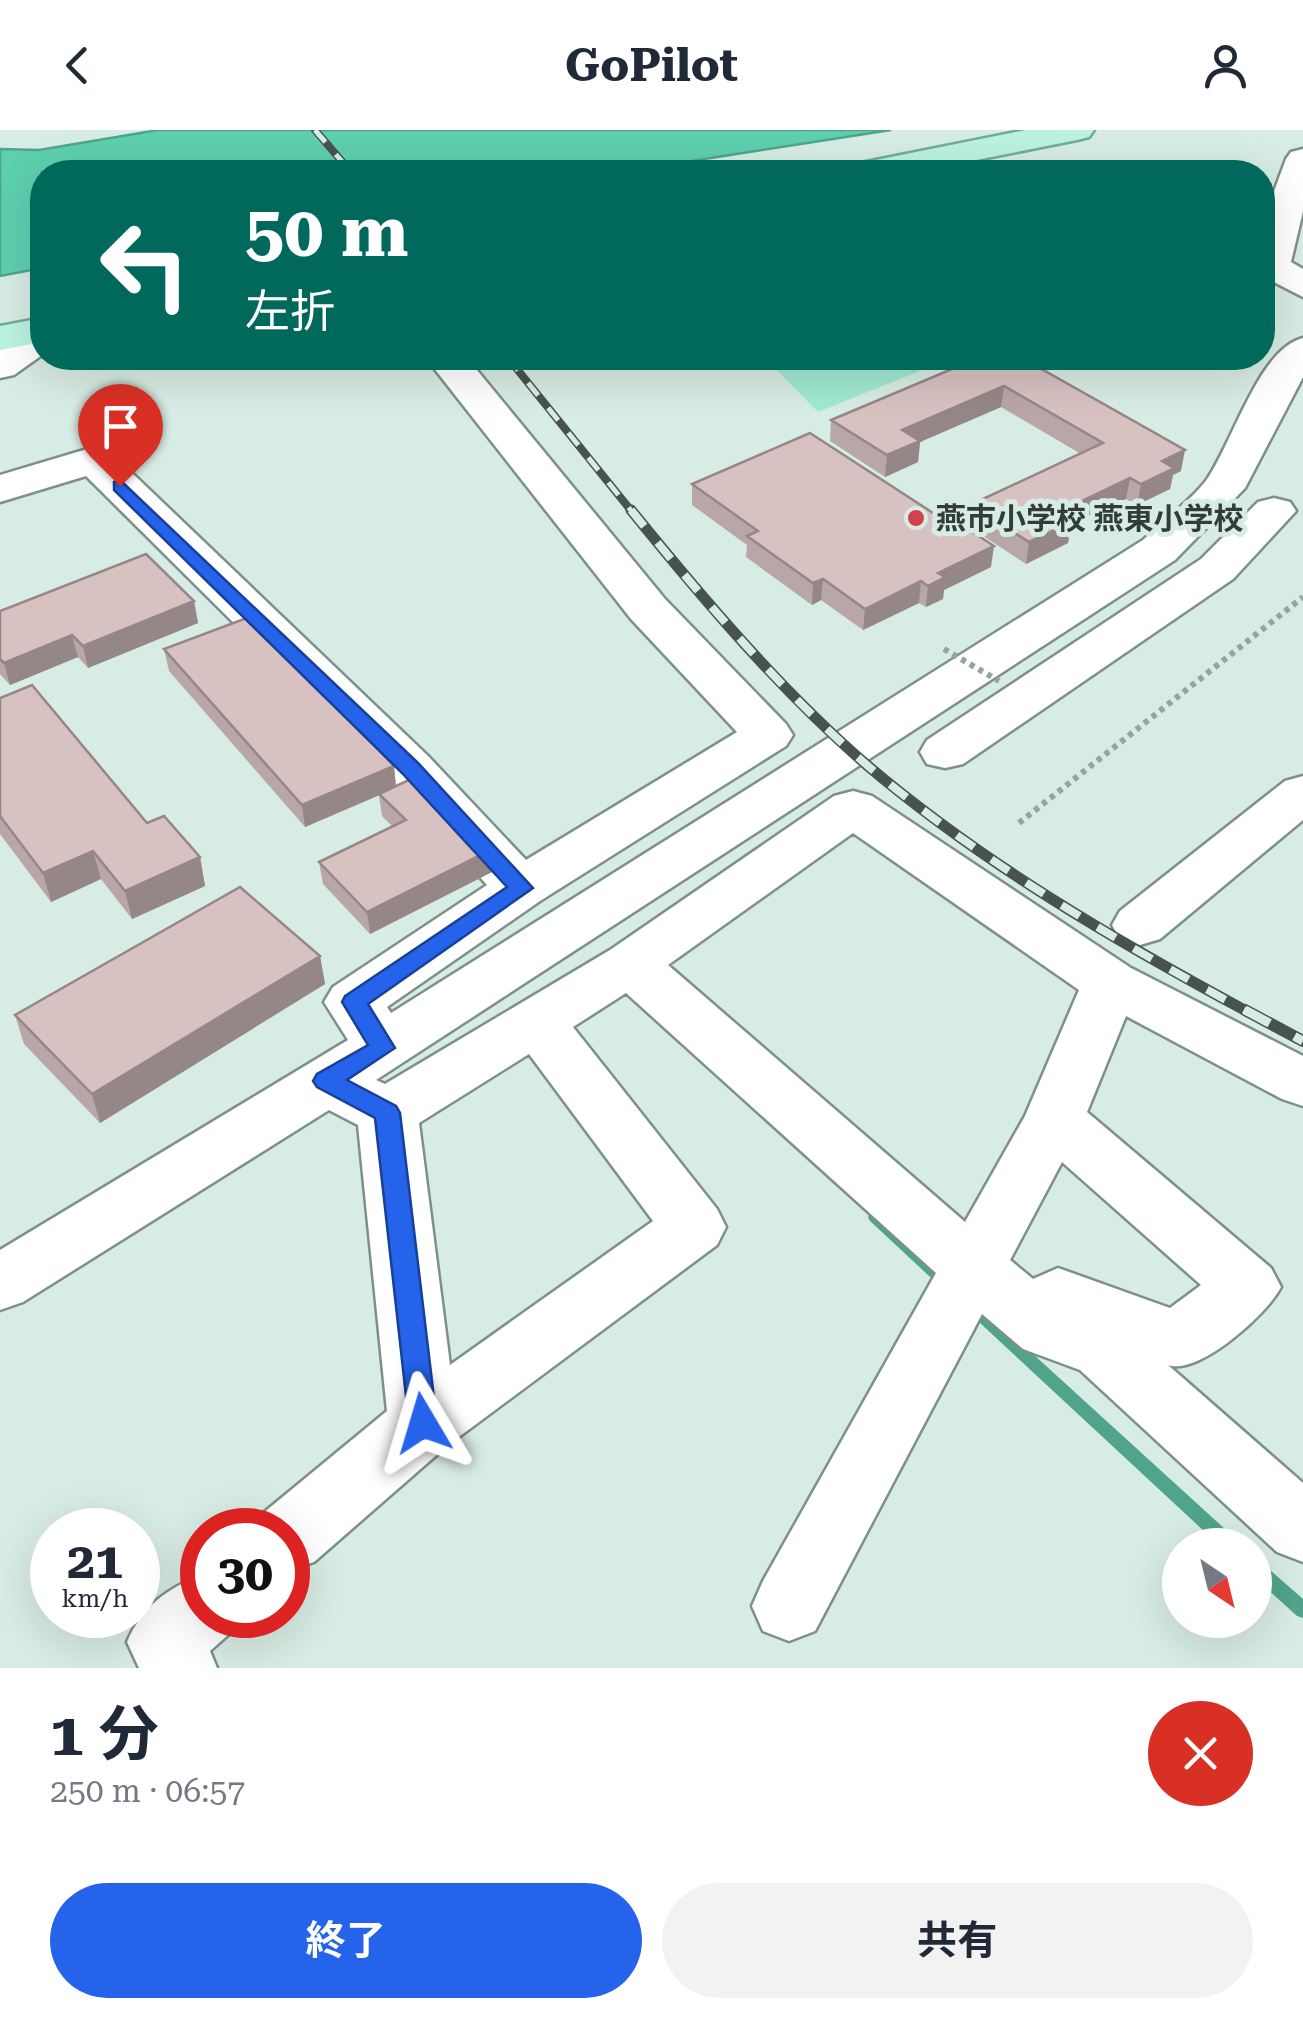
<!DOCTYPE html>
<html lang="ja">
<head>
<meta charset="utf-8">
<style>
  body { margin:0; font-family:"Roboto Serif","Noto Sans JP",serif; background:#f2f2f3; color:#1f2937; height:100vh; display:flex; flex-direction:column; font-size:38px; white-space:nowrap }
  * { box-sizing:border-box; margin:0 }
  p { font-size:32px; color:#747a83 }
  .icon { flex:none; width:55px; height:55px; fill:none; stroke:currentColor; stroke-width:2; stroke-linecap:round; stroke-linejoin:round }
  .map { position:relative; height:1538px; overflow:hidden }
  .sheet { display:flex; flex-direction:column; background:#fff; flex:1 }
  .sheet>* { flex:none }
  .guide { position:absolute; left:30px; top:30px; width:1245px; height:210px; border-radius:40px; box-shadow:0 10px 40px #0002; background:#00695c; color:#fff; overflow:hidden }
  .needle { width:65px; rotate:145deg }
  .tools { position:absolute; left:1162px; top:1398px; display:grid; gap:20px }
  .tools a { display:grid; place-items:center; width:110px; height:110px; border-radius:50%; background:#fff; box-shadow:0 10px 40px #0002; font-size:50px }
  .speed { position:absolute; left:30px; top:1378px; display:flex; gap:20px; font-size:50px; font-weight:700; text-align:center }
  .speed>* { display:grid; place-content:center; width:130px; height:130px; border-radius:50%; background:#fff; box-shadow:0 10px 40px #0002; line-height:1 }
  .speed small { font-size:25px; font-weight:400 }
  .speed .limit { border:15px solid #d22; background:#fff; color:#111 }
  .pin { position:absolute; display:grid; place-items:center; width:85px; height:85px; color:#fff; margin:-102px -42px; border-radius:50% 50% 50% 0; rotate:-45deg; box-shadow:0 0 10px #0007 }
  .pin .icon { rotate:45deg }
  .me { position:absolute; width:110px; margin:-55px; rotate:353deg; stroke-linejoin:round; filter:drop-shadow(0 0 8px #0008) }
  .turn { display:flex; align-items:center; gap:35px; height:210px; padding:0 50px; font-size:45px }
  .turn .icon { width:130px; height:130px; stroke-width:2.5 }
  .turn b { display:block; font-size:70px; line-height:85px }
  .round { display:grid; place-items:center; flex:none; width:105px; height:105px; border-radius:52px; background:#f2f2f3 }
  .head { display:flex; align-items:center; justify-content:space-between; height:170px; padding:0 50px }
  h1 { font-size:60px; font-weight:700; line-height:75px }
  .action { display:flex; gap:20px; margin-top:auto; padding:20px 50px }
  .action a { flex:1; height:115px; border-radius:60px; background:#2563eb; color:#fff; font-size:40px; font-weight:700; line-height:115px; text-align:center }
  .action a+a { background:#f2f2f3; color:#1f2937 }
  header { display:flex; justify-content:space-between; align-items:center; height:130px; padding:0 50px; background:#fff; font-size:45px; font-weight:700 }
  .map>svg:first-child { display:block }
  .green { fill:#a1e9d1 }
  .water { fill:#5ed0af; stroke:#51a48c; stroke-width:2.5 }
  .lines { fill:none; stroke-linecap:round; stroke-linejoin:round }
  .stream { fill:#51a48c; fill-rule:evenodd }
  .minor-casing { stroke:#7d918a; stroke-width:5 }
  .major-casing { stroke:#6fad99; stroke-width:5 }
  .path { stroke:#94a49e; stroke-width:6; stroke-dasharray:5 5; stroke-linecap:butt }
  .minor { fill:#fff; fill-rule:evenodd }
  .major { fill:#bcf2e1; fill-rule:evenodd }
  .rail-far2-casing { stroke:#48534f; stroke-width:8 }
  .rail-far1-casing { stroke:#48534f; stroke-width:11 }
  .rail-casing { stroke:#48534f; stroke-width:12 }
  .rail-far2 { stroke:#d7ece4; stroke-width:5; stroke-dasharray:16; stroke-linecap:butt }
  .rail-far1 { stroke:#d7ece4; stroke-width:8; stroke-dasharray:21; stroke-linecap:butt }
  .rail { stroke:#d7ece4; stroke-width:9; stroke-dasharray:28; stroke-linecap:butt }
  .path-bridge { stroke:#94a49e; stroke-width:6; stroke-dasharray:5 5; stroke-linecap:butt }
  .wall { fill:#b9a6a6 }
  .shaded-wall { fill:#968787 }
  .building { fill:#d7c1c1; stroke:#968787; stroke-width:2.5 }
  .route { fill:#2563eb; stroke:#184099; stroke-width:2.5 }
  .poi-dot { fill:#d1414e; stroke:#d7ece4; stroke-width:4 }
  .labels { text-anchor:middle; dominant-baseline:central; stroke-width:10; stroke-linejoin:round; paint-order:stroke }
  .poi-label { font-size:30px; font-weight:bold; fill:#333c39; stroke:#d7ece4; text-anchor:start }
</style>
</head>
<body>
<header><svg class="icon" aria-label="back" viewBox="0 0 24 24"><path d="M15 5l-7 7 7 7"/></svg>GoPilot<svg class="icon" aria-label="person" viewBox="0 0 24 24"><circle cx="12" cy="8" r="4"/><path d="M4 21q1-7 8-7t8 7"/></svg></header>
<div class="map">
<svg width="1303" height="1538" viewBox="0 0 1303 1538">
  <rect width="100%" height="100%" fill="#d7ece4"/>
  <!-- green -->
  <path class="green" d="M765,228h187l-134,54z"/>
  <!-- water -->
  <path class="water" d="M158,0h733l-270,42h-579v96l-42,8v-127l39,1z"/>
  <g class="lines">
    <!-- stream -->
    <path class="stream" d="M875,1081l5,2 73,68 2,4 -2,4 -5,2 -5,-2 -73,-68 -2,-4 2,-4z
      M970,1169l5,2 262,239 2,5h-20l-254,-236 -3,-4 3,-4z
      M1255,1429l6,3 42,37v19l-6,-2 -42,-38z"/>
    <!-- minor casing -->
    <g class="minor-casing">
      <path id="minor" d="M1303,19v62l-12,51 12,7v28l-41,-21v-52l24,-65 5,-7z
        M42,196v29l-28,20 -14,3v-30z
        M1303,208v39l-58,111 -70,72 -799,520 9,4 225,-134 224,-154 19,-5 19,5 259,172 172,88v50l-21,-7 -156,-83 -39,96 184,156 10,19c-13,26 -82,89 -113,78l135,118v79l-26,-10 -197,-182 -57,-21 -41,-35 -167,317 -26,10 -26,-10 -11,-25 11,-25 173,-308 -310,-280 -53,34 144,182 9,18 -9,18 -269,200 -134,117 -26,9v-41h-33l7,-16 125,-103 -29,-286 -29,-15 -306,192 -23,8v-60l348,-210 -24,-38 9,-15 154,-102 -95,-105 -306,-304 -86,26v-27l94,-28 15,4 319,305 98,104 211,-128 -106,-113 -205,-261h41l198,241 121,125 7,11 -7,11 -246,155 -153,106 4,6 752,-473c20,-19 45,-37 62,-58 27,-36 53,-133 98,-144zM853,703l226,157 -54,126 -60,106 -297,-257zM529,924l124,167 -203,144 -31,-242zM1062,1032l139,123 -31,23 -112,-40 -25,11 -23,-19z
        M1274,368l16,4 6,9 -63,68 -270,185 -18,4 -18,-4 -7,-12 7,-12 274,-181 57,-57z
        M1303,646v44l-143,119 -20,6 -20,-6 -8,-14 8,-14 165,-130z
        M202,1445v40h35l-9,20 -18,16 7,17h-78l-12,-26c15,-35 40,-54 75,-67z"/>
    </g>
    <!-- major casing -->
    <g class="major-casing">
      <path id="major" d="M1026,0h68l-5,7 -12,3 -161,32h-67l5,-7 12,-3z
        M42,188v24l-42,8v-24z"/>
    </g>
    <!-- path -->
    <path class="path" d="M1019,693l284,-226"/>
    <!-- minor -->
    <use href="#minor" class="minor"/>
    <!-- major -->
    <use href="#major" class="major"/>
    <!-- rail-far2 casing -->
    <g class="rail-far2-casing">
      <path id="rail-far2" d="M315,0l36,42
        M508,228l125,155"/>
    </g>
    <!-- rail-far1 casing -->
    <g class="rail-far1-casing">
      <path id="rail-far1" d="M631,380c73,90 149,180 237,256 116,98 248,175 382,247"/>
    </g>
    <!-- rail casing -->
    <g class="rail-casing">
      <path id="rail" d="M1245,880l58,31"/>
    </g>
    <!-- rail-far2 -->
    <use href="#rail-far2" class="rail-far2"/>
    <!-- rail-far1 -->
    <use href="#rail-far1" class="rail-far1"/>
    <!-- rail -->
    <use href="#rail" class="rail"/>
    <!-- path-bridge -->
    <path class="path-bridge" d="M944,519l55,32"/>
  </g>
  <!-- wall -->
  <path class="wall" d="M978,228l203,113 -8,4 -3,14 -33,16 -11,-6 -55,27 -3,17 -42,21 -58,-38 2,-21 111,-51 -80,-47 -81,35 -2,20 -33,15 -55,-36 1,-21z
    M692,354l299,83 -47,23 -1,9 -17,8 -7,-4 -56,27 -42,-30 -9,5 -66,-48 1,-12 -55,-40z
    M194,471l4,22 -110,45 -10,-11 -68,28 -10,-11v-63z
    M164,519l230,117 2,20 94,64 2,22 -122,62 -47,-50 -4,-22 73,-36 -10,-10 -3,-21 -74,32 -136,-156z
    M0,568l147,125 53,34 5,29 -73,33 -31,-40 -50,23 -51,-68z
    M320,826l5,28 -225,139 -76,-79 -9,-29z"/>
  <!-- shaded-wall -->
  <path class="shaded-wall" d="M1004,256l-3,21 -81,35 -2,20 -33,15 2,-22 15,-25z
    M1185,320l-4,21 -8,4 -3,14 -33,16 4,-21 21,-23z
    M1130,348l-4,21 -55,27 -3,17 -42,21 3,-22 28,-29z
    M994,416l-3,21 -47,23 -1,9 -17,8 2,-21 10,-13z
    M823,449l-2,21 -9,5 1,-22z
    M921,451l-2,22 -56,27 2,-21z
    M194,471l4,22 -110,45 -5,-22z
    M72,505l6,22 -68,28 -6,-22z
    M394,636l2,22 -91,39 -3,-22z
    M490,720l2,22 -122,62 -3,-22z
    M93,721l8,28 -50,23 -8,-29z
    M200,727l5,29 -73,33 -7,-28z
    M320,826l5,28 -225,139 -8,-29z"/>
  <!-- building -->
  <path class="building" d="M978,228h44l163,92 -23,11 12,7 -33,16 -11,-6 -73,35 15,9 -43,20 -59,-37 133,-62 -99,-57 -102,44 18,11 -33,14 -56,-35z
    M810,303l143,93 6,-3 35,23 -56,27 7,4 -17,9 -7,-5 -56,28 -42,-30 -10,4 -66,-47 11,-5 -66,-47z
    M146,424l48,47 -111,45 -11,-11 -68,28 -4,-4v-48z
    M252,486l142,150 -92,39 -138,-156z
    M32,555l115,138 17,-7 36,41 -75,34 -32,-40 -50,22 -43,-57v-118z
    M413,648l77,72 -123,62 -48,-50 87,-42 -27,-26z
    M240,757l80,69 -228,138 -77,-79z"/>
  <!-- route -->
  <path class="route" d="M120,350l298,283 115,125 -165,116 27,44 -48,32 49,26 4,7 37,310 -4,9 -10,4 -10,-4 -4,-9 -34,-305 -58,-31 -4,-6 4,-7 51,-29 -26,-43 3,-6 162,-109 -105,-114 -288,-283v-8z"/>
  <!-- markers -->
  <circle class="poi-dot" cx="916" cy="388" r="10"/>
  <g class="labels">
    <!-- poi labels -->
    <g class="poi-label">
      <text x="936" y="388">燕市小学校 燕東小学校</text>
    </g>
  </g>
</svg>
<div class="tools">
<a><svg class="needle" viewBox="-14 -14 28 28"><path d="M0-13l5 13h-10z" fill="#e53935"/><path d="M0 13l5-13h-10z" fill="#747a83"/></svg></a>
</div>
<div class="speed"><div>21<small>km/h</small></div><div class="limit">30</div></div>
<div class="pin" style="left:120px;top:356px;background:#d93025"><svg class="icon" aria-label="arrive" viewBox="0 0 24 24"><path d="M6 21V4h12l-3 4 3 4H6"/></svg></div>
<svg class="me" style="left:423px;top:1293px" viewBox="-20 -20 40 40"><path d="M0-17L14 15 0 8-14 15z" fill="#2563eb" stroke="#fff" stroke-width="4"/></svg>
<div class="guide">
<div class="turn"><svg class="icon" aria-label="left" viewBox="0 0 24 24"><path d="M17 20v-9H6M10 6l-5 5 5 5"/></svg><div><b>50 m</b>左折</div></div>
</div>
</div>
<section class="sheet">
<div class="head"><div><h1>1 分</h1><p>250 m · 06:57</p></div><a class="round" style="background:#d93025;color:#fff"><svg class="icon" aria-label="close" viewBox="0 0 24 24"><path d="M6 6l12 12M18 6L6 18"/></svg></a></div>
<div class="action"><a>終了</a><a>共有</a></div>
</section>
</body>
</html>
